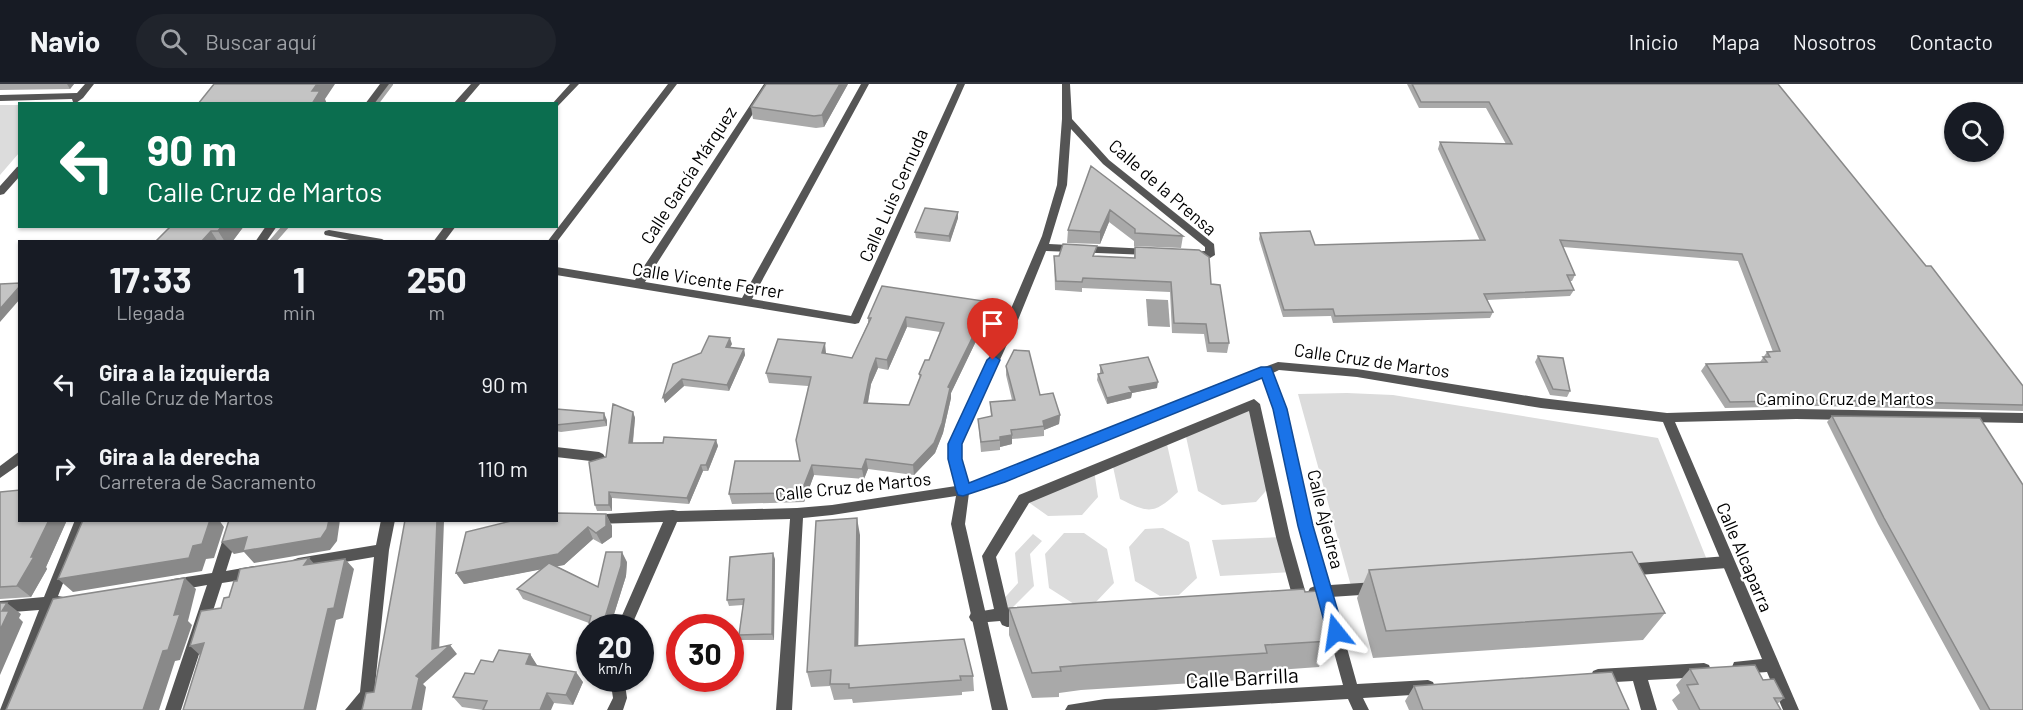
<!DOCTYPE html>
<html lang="es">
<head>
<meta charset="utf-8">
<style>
  body { margin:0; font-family:Barlow,sans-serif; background:#20242c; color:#f1f3f6; height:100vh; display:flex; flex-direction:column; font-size:22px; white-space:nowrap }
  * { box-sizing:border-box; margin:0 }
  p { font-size:20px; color:#9ea1a6 }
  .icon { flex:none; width:33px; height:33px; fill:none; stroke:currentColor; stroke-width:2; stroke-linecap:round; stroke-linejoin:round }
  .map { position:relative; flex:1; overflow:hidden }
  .panel { position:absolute; left:18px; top:156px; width:540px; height:282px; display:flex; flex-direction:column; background:#171b24; border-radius:0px; box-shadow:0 2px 4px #0004 }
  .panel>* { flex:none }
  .top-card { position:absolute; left:18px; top:18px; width:540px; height:126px; border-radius:0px; box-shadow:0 2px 4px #0004; background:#0b6e4f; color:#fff; overflow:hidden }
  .tools { position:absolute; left:1944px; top:18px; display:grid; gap:12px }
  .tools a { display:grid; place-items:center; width:60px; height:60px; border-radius:50%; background:#171b24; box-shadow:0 2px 4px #0004; font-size:30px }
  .speed { position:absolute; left:576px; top:530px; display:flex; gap:12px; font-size:30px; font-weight:700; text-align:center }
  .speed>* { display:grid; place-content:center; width:78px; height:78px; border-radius:50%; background:#171b24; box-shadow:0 2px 4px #0004; line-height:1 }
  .speed small { font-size:15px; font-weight:400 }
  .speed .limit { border:9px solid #d22; background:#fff; color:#111 }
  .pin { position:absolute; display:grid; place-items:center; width:51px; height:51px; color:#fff; margin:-62px -26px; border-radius:50% 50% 50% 0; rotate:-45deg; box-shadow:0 0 6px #0007 }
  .pin .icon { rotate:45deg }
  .me { position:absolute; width:66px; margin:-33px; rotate:345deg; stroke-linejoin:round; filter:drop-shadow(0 0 4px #0008) }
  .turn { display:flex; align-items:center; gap:21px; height:126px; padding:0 30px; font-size:27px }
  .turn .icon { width:78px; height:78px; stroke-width:2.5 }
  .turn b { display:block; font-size:42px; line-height:51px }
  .eta { display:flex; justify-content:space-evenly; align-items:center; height:102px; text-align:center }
  .eta b { font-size:36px; font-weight:700; line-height:42px }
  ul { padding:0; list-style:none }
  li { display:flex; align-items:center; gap:18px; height:84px; padding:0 30px }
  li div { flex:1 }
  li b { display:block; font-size:22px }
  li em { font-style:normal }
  header { display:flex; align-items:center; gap:36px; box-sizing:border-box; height:84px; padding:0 30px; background:#171b24; border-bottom:2px solid #363941 }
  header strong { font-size:28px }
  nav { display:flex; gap:33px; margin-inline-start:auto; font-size:21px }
  .search { width:420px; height:54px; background:#20242c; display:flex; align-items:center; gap:15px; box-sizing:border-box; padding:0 21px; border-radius:33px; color:#9ea1a6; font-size:22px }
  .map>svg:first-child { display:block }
  .green { fill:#dcdcdc }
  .water { fill:#a3a3a3 }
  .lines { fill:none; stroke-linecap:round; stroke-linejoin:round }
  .stream { stroke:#a3a3a3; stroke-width:6 }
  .pedestrian { fill:#555; fill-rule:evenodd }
  .minor { fill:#555; fill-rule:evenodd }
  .wall { fill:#a9a9a9; fill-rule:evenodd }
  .shaded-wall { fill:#898989 }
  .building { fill:#c4c4c4; stroke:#898989; stroke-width:1.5; fill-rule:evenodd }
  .route { fill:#1a73e8; stroke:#114b97; stroke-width:1.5 }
  .labels { text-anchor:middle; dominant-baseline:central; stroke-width:4.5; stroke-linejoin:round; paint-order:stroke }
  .street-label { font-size:18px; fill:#000; stroke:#fff }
  .near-street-label { font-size:21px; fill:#000; stroke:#fff }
</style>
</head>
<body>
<header>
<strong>Navio</strong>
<div class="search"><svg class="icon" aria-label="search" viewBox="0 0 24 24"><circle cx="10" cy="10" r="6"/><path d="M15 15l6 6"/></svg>Buscar aquí</div>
<nav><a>Inicio</a><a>Mapa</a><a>Nosotros</a><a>Contacto</a></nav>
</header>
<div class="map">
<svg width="2023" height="626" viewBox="0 0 2023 626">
  <rect width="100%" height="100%" fill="#fff"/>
  <!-- green -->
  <path class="green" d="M0,21h20l-1,48 -19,22z
    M1347,309l46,2 265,43 49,122 -356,26 -53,-192z
    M1254,320l18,80 -16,18 -34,3 -24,-14 -13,-59z
    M1166,356l12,52c-25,23 -29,21 -58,7l-8,-37z
    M1094,386l4,27 -16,18 -34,1 -24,-17z
    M1163,444l26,14 8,36 -18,17 -19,1 -25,-15 -6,-34 16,-18z
    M1064,449h20l23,16 7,34 -19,20 -21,1 -25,-16 -4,-34z
    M1033,450l9,7 -12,13 4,32 -22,22 -13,-4 19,-21 -3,-30z
    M1283,453l10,35 -73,4 -8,-36z"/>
  <!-- water -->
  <path class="water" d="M1146,215l22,1 2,27 -22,-1z"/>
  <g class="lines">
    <!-- stream -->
    <path class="stream" d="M375,20l15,-20
      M272,158l14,-16"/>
    <!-- pedestrian -->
    <path class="pedestrian" d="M1254,315l6,5 30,133 18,64 -2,4 -299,22 -5,-2 -2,-4 -24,2 -5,-2 -2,-4 2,-4 23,-4 -12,-53 37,-61zM1249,327l27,126 16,58 -274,19 -2,-4 -8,-2 -12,-51 33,-54z
      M1727,472l5,2 2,4 -2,4 -5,2 -101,8 -5,-2 -2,-4 2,-4 5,-2z
      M1376,498l5,2 2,4 -2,4 -5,2 -61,4 -5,-2 -2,-4 2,-4 5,-2z"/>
    <!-- minor -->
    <path class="minor" d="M85,0h9l-11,14 -7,5 -3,-1 -1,-3 -72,2v-6l77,-2z
      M380,0h9l-15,20h-9z
      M471,0h9l-17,20h-10z
      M570,0h9l-23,24v-4h-4z
      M668,0h9l-121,159v-1h-9z
      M764,0h8l-127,198 97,16 119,-214h8l-117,215 99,17 106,-232h8l-106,239 -4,1 -299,-49v-8l79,13z
      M1062,0h8l2,35 37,41 105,84 1,11 -5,3 -24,-2 -1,-2 1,-2 19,-1v-4l-102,-83 -32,-35 -4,56 -18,59 100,5 5,3 -5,3 -103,-4 -30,74 -55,119v15l7,24 28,-9 222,-90 60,-22 79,7 184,29 126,15 129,-4 227,4v10l-227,-4 -121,3 124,288h-16l-16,-38 -28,2 -5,-2 -2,-5 2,-5 28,-3 -99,-237 -122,-14 -184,-31 -78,-7 -6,3 13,36 27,117 44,158 71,-4 5,2 2,5 -2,5 -5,2 -65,4 6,12h-16l-5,-11 -192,11h-91l3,-5 37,-6 238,-14 -44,-159 -25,-117 -12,-33 -257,106 -36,11 -4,31 43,186h-16l-41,-186 5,-28 -124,19 -29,3 -11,192h-16l14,-191 -113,3 -46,105h-14l46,-105 -69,2 -5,-1 -2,-4 2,-4 84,-5 5,1 119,-3 35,-3 124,-19 -7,-27v-15l55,-119 38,-89 15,-51 5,-66z
      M20,82v10l-16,18 -4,1v-9l17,-19z
      M266,142h11l-11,16h-11z
      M445,142h11l-12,16h-11z
      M329,146l53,9 5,3h-28l-34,-7 -1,-2 1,-2z
      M556,363l43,5 4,2 2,3 -2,3 -4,2 -43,-5z
      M20,367v13l-20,14v-12z
      M75,436h13l-30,76 11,2 2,4 -2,4 -16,3 -39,101h-14l39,-100 -39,3v-12l44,-4z
      M229,436h13l-16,51 28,-5 5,2 2,4 -2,4 -5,2 -32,5 -41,127h-16l42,-125 -34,6 -5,-2 -2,-4 2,-4 5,-2 39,-6z
      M381,436h14l-6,30 -15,145 -11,15h-18l15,-18 14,-135 -76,13 -5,-2 -2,-4 2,-4 5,-2 78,-13z
      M1704,579l5,2 2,5 -2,5 -5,2 -56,3 9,30h-16l-8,-29 -35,2 -5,-2 -2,-5 2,-5 5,-2z
      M610,594h14l3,20 -4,12h-16l6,-12z"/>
  </g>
  <!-- wall -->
  <path class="wall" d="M0,0h74l-4,5 -70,1z
    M848,0l-24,43 -8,1 -63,-9 -2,-12z
    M1407,0h371l245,302v25l-204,-5 -94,2 -24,-37 5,-7 54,-2 7,-10h6l-35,-91 -175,-14 12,28 -3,6h-2l4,9 -4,6 -83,4 6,12 -3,6 -157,5 -2,-7 -48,1 -24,-78 1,-6 55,12 165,-4 -42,-92 2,-7 66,2 -20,-36h-67z
    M1091,82l92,70 -2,12 -47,-2v-5l-25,-19 -9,22 -33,-1 1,-13z
    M958,128v6l-8,24 -34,-4 -1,-6z
    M244,142l-12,16h-77l20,-15z
    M1135,163l76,37 18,59 -2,10 -20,-1 -3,-18 -32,-1 -2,-41 -88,-4v4l-27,-2 -1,-34h42l38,2z
    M990,218v10l-39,81v5l-8,35 -8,20 -21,22 -46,-6 -4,10 -50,-4 -10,27 -72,2 -3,-10 71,-33 8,-75 -39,-3 -3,-10 86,-15 16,-35v-5zM907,243l33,5 -11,28 -10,14 1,5 -11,26 -41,-2 3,-19 7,-16 10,2z
    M732,260l-2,3 14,2 1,6 -16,36 -45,-5 -19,17 -2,-6 10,-33z
    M1538,272l32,35 -3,6 -17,-2 -15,-33z
    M1100,281l57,23 -25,5 -1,5 -24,6 -10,-24 1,-6h2z
    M1006,282l34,29 20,20 -1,9 -15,6v6l-32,3v5l-12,3v3l-19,2 -3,-33 13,-2 -1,-15 22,-2 -6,-25z
    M556,325l51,11v6l-46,6 -5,-1z
    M633,328l2,6 -2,25 83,-3 2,6 -10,25h-5l-14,33 -77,-6v13h-15l-2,-6 11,-48z
    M1832,332l191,294h-43l-102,-186 -51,-102z
    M0,408l20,28h47l-21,47 1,2 -16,28 -31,2z
    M606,430l6,12v11l-10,7 -9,-5 -29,26 -8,1 42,21 29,-25 -1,14 -16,51h-19l-2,-4 -66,-24 -6,-10 24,-20 -77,15 -8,-11z
    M860,451l-2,111 115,30 1,15 -12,1v3l-109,8 -1,-4 -18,1 -4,-14 -19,1 -4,-15z
    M775,475l-1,81h-33l-2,-5 4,-30 -14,1 -2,-6z
    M1369,486l296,43 -22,27 -270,18 -16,-60z
    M1009,524l321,33 -11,26 -58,4 -3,8 -177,11 -22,3v4l-27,1 -23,-63z
    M530,570l7,12 46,16 -10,23 -19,-2 -71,7 -21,-3 -9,-10 21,-23 19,-12z
    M1690,585l73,11 21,18 -7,6 4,6h-103l-6,-10 8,-7 -4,-8z
    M1414,602l215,24h-220l-4,-9z"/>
  <!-- shaded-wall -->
  <path class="shaded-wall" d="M67,0h7l-4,5z
    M317,0h18l-10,15 2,5h-15v-13z
    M840,0h8l-24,43 -2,-12z
    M1110,126l-1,12 -9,22v-12z
    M958,128v6l-8,24 -1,-6z
    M222,142h22l-12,16h-7l-7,-11z
    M211,147l7,11h-17z
    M20,202v13l-20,23v-13z
    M990,218v10l-39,81v5l-8,35 -8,20 -21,22 -1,-10 35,-78z
    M906,233l1,10 -19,43 -1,-10z
    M730,254l2,6 -5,9 -1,-6z
    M825,259l1,10h-4z
    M744,265l1,6 -16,36 -2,-6z
    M876,274l2,10 -7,16 -5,29 -2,-10 6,-29z
    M682,295l2,7 -19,17 -2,-6z
    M1158,298l-1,6 -25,5 -1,5 -24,6v-6l22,-11z
    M633,328l2,6 -3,31 -3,-6z
    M604,329l3,7v6l-3,-6z
    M1060,331l-1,9 -15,6 -1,-9z
    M1012,351v9l-12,3v-10z
    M716,356l2,6 -10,25 -2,-6z
    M866,375l2,10 -4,10 -2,-10z
    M701,381l2,6 -14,33 -2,-6z
    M812,381l2,10 -10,27 -3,-9z
    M609,408l3,6v13l-3,-6z
    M606,430l6,12v11l-10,7 -6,-11z
    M857,434l3,17 -2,126 -3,-15z
    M49,436h18l-21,47 1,2 -16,28 -14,-11z
    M208,436h11l5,7 -10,31 -8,1 -4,12 -129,21 -15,-13 135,-33z
    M329,436h11l-3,21 -7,9 -76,13 -10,-11 -10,2 -12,-12z
    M437,436l7,1 -5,134 11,-10 7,9 -34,30 3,3 -4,23h-10l4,-34 16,-27z
    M588,443l5,12 -29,26 -100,19 -8,-11z
    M622,468l5,10 -1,14 -16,51h-8z
    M773,469l2,6 -1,81 -2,-6z
    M309,474l9,10 -14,-3z
    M345,475l9,10 -11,49 -7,2 -20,90h-12l24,-101z
    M185,494l11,11 -8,32 4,4 -12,35 -5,1 -16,49h-16l31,-95z
    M7,519l14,11 -2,4 4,4 -23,53v-45l2,-19z
    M204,559l-3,13 -11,-10z
    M530,570l7,11 -4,10 -7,-11z
    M576,588l7,10 -10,23 -7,-10z
    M547,609l7,10 -3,7h-11z"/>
  <!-- building -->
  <path class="building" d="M214,0h103l-5,7h8l-8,13h-114z
    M766,0h74l-18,31 -8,1 -63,-9z
    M1412,0h366l148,182h5l92,120v19l-199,-5 -94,2 -24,-38 61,-2 -4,-5h7l-3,-5 13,-1 -38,-97 -182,-14 15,35h-8l7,15 -90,4 9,18 -158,4 -2,-7 -49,1 -24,-77 50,-2 5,14 170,-5 -45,-98 72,2 -23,-42h-68z
    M1091,82l92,70 -48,-3v-4l-25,-19 -10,22 -32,-2z
    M925,124l33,4 -9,24 -34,-4z
    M175,142h47l-4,5h-7l-10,11h-46l15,-15z
    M1063,160l34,2 -4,10 42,2v-11l64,3 10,7 2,27 9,1 9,58h-20l-3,-19 -32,-1 -3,-41 -88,-4 -1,4 -26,-1 -2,-25h5z
    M20,199v3l-20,23v-25z
    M882,202l108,16 -42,85 2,1 -8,35 -8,20 -21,22 -47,-6 -4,10 -50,-4 -11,28 -72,1 6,-33h65l-4,-21 15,-63 -45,-4 12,-34 47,4 -3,10 30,5 19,-40h-3zM906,233l38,6 -15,37h-4l-6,14 2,1 -12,30 -45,-2 6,-29 6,-16 11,2z
    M709,252l21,2 -4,9 18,2 -17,36 -45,-6 -19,18 10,-33 28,-11z
    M1014,266l15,1 11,44 13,-2 7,22 -17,6 1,5 -33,4 1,5 -12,2v3l-19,2 -3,-23 14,-3 -2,-14 25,-2 -9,-34z
    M1538,272l25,2 7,33 -17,-2z
    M1148,273l10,25 -29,5 3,5 -25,6 -9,-24 5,-1 -3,-8z
    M613,320l20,8 -4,31h34l1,-6 52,3 -10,25h-5l-14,33 -78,-6v13h-14l-6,-43 17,-5z
    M556,325l48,4v7l-48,5z
    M1832,332l148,2 43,67v225h-33l-106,-192z
    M20,406v30h29l-18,37h3l-17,29 -17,1v-95z
    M556,429l50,1v12l-10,7 -8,-6 -30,27 -102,19 10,-41 49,-12h41z
    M857,434l-2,128 109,-7 9,37h-13l1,4 -112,8v-4h-19l1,-14 -24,2 9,-151z
    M83,436h127l-8,24 -9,2 -4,12 -131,21z
    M229,436h100l-2,9 -6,9 -78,13 4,-14 -25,5z
    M405,436h32l-5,129 18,-4 -34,31 3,2 -7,32h-50l4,-17 8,-1z
    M606,468h16l-1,14 -19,61 -13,-4 2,-7 -74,-27 32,-26 49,24z
    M1632,468l33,61 -279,18 -17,-61z
    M773,469l-1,81 -33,1 5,-36 -17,1 3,-43z
    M309,474l-5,7 41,-6 -11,49 -6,1 -24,101h-121l21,-67 -14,3 11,-35 20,-3 3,-10 5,-1 5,-16h3l3,-12z
    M185,494l-11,37 6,-1 -12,36 -5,1 -20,59h-137l47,-111z
    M1304,505l1,3 13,-1 12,50 -65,4 2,8 -184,12 -23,2 1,4 -29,2 -23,-65z
    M0,519h7l-5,8h7l-9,19z
    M499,566l31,4 -4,10 50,8 -10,23 -19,-2 -7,17h-57l4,-9 -34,-4 12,-24 9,1 7,-14 12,2z
    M1755,581l8,15 11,-1 10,19h-10l7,12h-81l-13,-25 11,-1 -8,-15z
    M1612,588l17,38h-206l-9,-24z"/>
  <!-- route -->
  <path class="route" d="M993,271l7,5 -38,84v15l7,24 292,-116h10l16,42 26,117 31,106 -3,5 -5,2 -6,-2 -3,-5 -29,-106 -25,-117 -11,-31 -257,104 -42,14 -5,-1 -2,-5 -8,-31v-15l39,-84z"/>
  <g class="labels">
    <!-- street labels -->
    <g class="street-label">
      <text transform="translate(688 91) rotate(-57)">Calle García Márquez</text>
      <text transform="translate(1163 103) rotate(41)">Calle de la Prensa</text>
      <text transform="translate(893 111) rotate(-66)">Calle Luis Cernuda</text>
      <text transform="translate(708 196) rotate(9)">Calle Vicente Ferrer</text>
      <text transform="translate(1372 276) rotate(8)">Calle Cruz de Martos</text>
      <text x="1845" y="314">Camino Cruz de Martos</text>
      <text transform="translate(853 402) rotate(-6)">Calle Cruz de Martos</text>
      <text transform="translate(1326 435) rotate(76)">Calle Ajedrea</text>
      <text transform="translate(1745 473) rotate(67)">Calle Alcaparra</text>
    </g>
    <!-- near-street labels -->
    <g class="near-street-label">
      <text transform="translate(1242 593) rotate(-3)">Calle Barrilla</text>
    </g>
  </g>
</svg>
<div class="tools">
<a><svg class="icon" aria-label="search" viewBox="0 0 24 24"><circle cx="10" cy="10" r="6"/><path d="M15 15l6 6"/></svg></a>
</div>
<div class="speed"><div>20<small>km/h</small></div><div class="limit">30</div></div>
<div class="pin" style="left:993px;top:276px;background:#d93025"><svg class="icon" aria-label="arrive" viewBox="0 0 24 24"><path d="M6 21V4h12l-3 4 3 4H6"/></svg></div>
<svg class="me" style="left:1336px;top:548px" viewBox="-20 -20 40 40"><path d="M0-17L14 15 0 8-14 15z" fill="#1a73e8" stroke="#fff" stroke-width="4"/></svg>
<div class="top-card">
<div class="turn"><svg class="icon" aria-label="left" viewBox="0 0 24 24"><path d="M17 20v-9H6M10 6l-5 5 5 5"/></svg><div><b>90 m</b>Calle Cruz de Martos</div></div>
</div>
<section class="panel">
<div class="eta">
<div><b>17:33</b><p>Llegada</p></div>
<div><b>1</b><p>min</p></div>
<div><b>250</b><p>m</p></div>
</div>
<ul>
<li><svg class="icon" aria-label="left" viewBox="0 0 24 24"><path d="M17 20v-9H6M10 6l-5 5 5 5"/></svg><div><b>Gira a la izquierda</b><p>Calle Cruz de Martos</p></div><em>90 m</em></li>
<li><svg class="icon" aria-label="right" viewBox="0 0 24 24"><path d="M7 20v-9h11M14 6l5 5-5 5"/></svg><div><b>Gira a la derecha</b><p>Carretera de Sacramento</p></div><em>110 m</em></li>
</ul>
</section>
</div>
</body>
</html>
